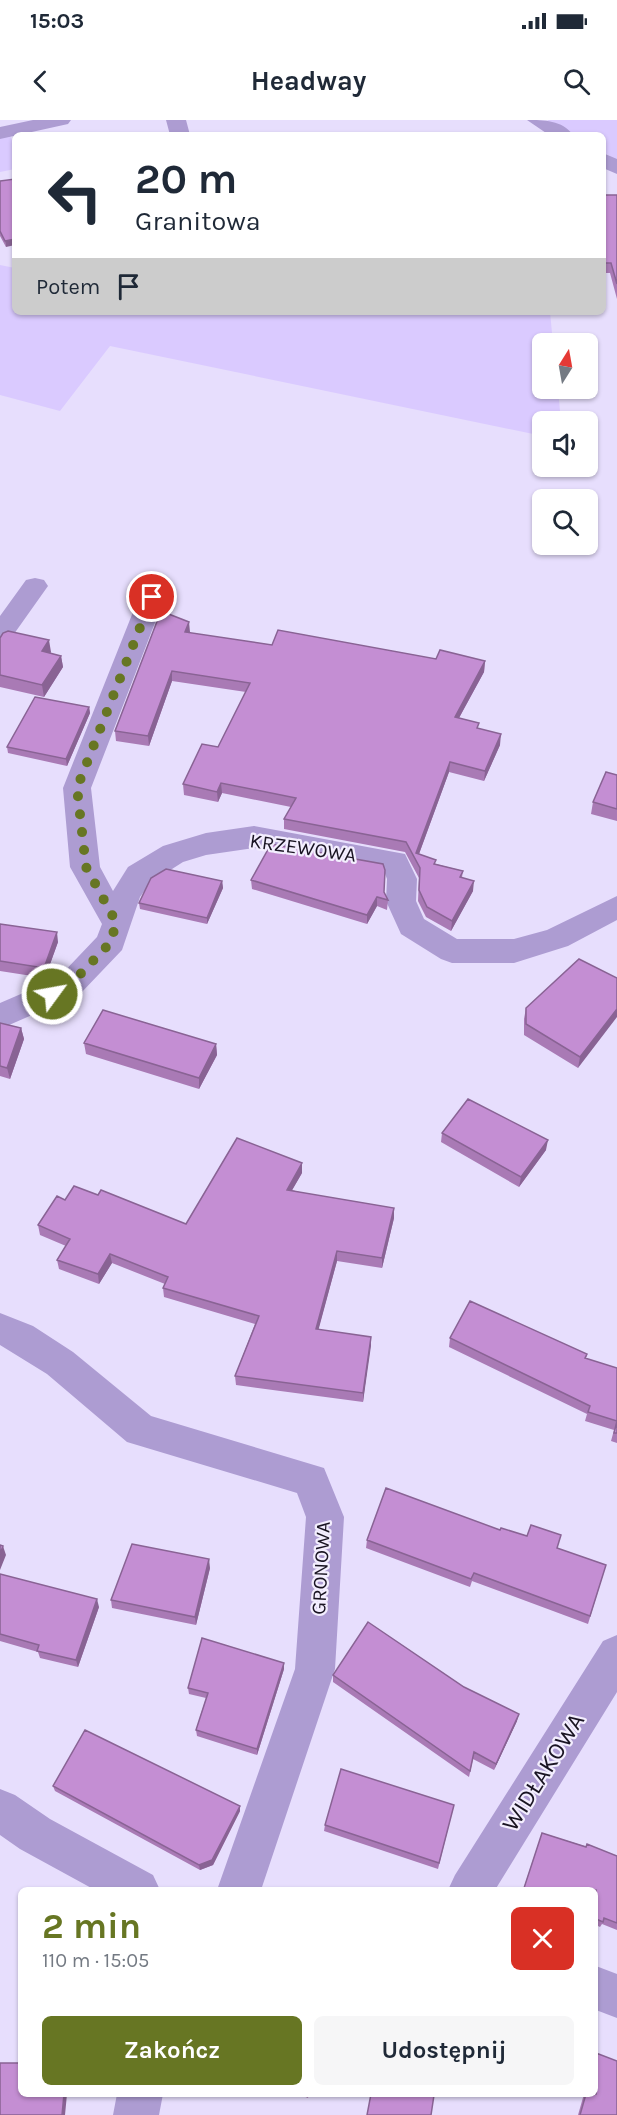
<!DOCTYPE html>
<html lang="pl">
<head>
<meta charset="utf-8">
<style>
  body { margin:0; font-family:Karla,sans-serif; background:#f6f6f7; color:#1f2937; height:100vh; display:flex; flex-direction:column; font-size:22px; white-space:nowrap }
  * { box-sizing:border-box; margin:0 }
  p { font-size:20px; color:#747a83 }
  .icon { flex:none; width:33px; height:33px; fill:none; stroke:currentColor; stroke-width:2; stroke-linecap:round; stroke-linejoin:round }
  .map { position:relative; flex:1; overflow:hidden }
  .panel { position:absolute; left:18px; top:1767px; width:580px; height:210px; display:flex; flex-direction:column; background:#fff; border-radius:9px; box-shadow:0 2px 4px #0004 }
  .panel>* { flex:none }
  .top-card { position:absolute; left:12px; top:12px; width:594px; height:183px; border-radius:9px; box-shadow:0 2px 4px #0004; background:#fff; color:#1f2937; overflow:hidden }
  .needle { width:39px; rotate:11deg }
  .buttons { position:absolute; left:532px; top:213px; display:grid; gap:12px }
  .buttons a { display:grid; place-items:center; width:66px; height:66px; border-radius:9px; background:#fff; box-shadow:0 2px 4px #0004; font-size:30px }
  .pin { position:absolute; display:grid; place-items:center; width:51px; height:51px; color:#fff; margin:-26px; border:3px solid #fff; border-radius:50%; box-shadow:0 2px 6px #0007 }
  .me { position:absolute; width:66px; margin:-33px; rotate:58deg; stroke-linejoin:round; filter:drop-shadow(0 0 4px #0008) }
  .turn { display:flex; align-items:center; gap:21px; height:126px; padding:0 24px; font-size:27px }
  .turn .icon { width:78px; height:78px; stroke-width:2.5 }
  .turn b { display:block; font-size:42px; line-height:51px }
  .then { display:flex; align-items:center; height:57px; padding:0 24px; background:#0003; gap:12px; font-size:22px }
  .round { display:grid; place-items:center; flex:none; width:63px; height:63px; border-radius:9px; background:#f6f6f7 }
  .head { display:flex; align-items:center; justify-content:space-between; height:102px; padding:0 24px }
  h1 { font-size:36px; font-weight:700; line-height:45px; color:#677623 }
  .action { display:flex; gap:12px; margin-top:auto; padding:12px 24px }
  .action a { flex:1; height:69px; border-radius:9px; background:#677623; color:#fff; font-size:24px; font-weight:700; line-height:69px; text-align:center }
  .action a+a { background:#f6f6f7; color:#1f2937 }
  .status { display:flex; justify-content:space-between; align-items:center; height:42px; padding:0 30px; background:#fff; direction:ltr }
  .status svg { height:16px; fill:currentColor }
  header { display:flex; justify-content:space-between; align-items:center; height:78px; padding:0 24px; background:#fff; font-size:27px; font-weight:700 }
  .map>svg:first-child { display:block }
  .green { fill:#dacaff }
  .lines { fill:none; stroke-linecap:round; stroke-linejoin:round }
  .minor { fill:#ad9cd2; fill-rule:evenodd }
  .wall { fill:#a97ab5 }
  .shaded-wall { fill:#896394 }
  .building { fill:#c48ed3; stroke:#896394; stroke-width:1.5 }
  .route { stroke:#677623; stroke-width:10; stroke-dasharray:0 18 }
  .labels { text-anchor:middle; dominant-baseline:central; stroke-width:4.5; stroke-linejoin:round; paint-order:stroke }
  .street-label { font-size:20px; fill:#191422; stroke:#f3eefe }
  .near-street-label { font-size:24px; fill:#191422; stroke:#f3eefe }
</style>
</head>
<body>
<div class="status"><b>15:03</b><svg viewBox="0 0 49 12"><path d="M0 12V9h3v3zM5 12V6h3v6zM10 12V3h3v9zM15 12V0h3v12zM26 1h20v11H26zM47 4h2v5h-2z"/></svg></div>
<header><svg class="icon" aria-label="back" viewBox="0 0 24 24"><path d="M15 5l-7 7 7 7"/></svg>Headway<svg class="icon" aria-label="search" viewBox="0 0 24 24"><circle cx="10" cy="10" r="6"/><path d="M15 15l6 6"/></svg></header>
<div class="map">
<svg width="617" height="1995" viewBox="0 0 617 1995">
  <rect width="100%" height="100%" fill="#e7defd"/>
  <!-- green -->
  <path class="green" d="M547,0h70v40l-14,-8v-17h-30z
    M9,13l6,15v21l-15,3v-37z
    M0,145l15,3v44h535l3,31 -10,1v44l15,1 2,22 -3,10 -14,1v14l-433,-90 -50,65 -60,-16z"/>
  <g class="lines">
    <!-- minor -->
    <path class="minor" d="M33,0h38l-3,4 -68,15v-12z
      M166,0h20l4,15h-20z
      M527,0c17,0 35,0 46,15h-24z
      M603,33l14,6v15l-14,-6z
      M35,458l9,2 4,6 -39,55 -9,3v-28l26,-36z
      M152,469l9,2 4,6 -74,191 9,79 13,24 15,-24 35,-21 43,-13 48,-7 151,28 12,25 -1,22 8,18 33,20h57l33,-9 70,-34v24l-49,26 -54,17h-62l-11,-4 -40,-25 -15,-33 1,-22 -3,-8 -130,-23 -48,7 -23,7 -33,21 -10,14 -18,53 -42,44 -80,35v-26l58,-25 39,-41 5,-13 -32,-57 -7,-79 76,-191 4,-6z
      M0,1193l33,13 40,26 78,64 173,52 20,49 -9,152 -74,221h-44l78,-221 11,-152 -9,-24 -170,-51 -80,-68 -47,-29z
      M617,1515v57l-122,198h-47l7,-15 148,-234z
      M0,1669l15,6 35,24 103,56 7,15h-65l-75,-41 -20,-14z
      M596,1846l21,8v44l-21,-8z
      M117,1974h46l-4,21h-46z"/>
  </g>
  <!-- wall -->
  <path class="wall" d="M0,61l6,66 -6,-11z
    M603,75h14v104l-7,-26h-7z
    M190,513l82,12 164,14 49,2 -1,11 -25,46 20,11 21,16 -16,36 -35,-9 -30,82 17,10 27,7 -1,6 11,14 -22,40 -25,-14 -8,-16 1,-23 -14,-26 -121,-23v-10l7,-12 -69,-14 -4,9 -34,-7 -1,-11 35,-37 28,-55 -74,-11 -23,65 -33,-5 -1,-10z
    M0,518l51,14 -1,1 11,3 2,11 -19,30 -44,-10z
    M89,587l1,6 -23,53 -59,-13 -1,-6z
    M617,655v46l-26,-7 2,-12z
    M251,760l133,12 4,8 -1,10 -10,-4 -10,18 -115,-35z
    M222,761l1,7 -16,36 -67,-15 -1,-6z
    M0,804l58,18 -13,36 -45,-7z
    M617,858l-39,90 -54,-33v-16l2,-11z
    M0,903l21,5 3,11 -14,40 -10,-3z
    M84,923l132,1 1,11 -18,34 -113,-35z
    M442,1013l104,17 -27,37 -78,-45z
    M302,1053l-10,17 102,28 -12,50 -45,-7 -19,69 53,7 -8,65 -127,-17 -1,-9 20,-52 -91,-27 -1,-9 2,-4 -53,-21 -13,21 -40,-15 -2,-9 9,-14 -26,-11 -2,-10 27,-25 33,-5 88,29z
    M450,1218l137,16 -1,5 31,9v75l-6,-2 3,-11 -29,-9 2,-7 -138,-67z
    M500,1410l57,18 49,17 -18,59 -116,-43 -2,6 -104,-39 1,-8z
    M210,1448l-14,57 -84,-17 -1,-8z
    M0,1454l99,33 -21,60 -38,-9 -2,-6 -38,-11z
    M284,1549l-27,86 -60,-19 -1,-6 10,-32 -17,-4 -1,-6z
    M333,1555l131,12 53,34 -23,49 -21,-11 -4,18 -136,-95z
    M53,1666l187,25 -27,54 -13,5 -145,-79z
    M454,1685l-16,64 -114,-38 1,-6z
    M542,1713l75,23v74l-15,-6 -2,3 -4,-2v-35h-73z
    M596,1933l21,62h-39l6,-21h12z
    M298,1974h11l-1,4z"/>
  <!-- shaded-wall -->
  <path class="shaded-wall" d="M15,119v6l-9,2 -1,-6z
    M189,502l1,10 -4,10 -1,-10z
    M49,520l2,12 -7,11 -2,-12z
    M61,536l2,11 -19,30 -2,-12z
    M485,541l-1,11 -30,55 1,-10z
    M172,551v10l-23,65 -1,-10z
    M89,587l1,6 -23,53 -1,-7z
    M501,614l-1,11 -16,36 1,-10z
    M450,642l-1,10 -33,90v-9z
    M221,663l1,10 -4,9 -1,-10z
    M222,761l1,7 -16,36v-6z
    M474,761l-1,10 -22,40 1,-10z
    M377,777v9l-10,18v-9z
    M57,812l1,10 -13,36 -1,-10z
    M617,889v8l-39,51 2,-11z
    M21,908l3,11 -14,40 -3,-11z
    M216,924l1,11 -18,34v-11z
    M548,1020l-2,10 -27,37 2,-10z
    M302,1043v10l-15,26v-9z
    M394,1088v10l-12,50v-10z
    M337,1131v10l-21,78v-10z
    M110,1134l2,9 -13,21 -1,-10z
    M371,1217v9l-8,56v-9z
    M3,1426l3,9 -6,15v-16z
    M209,1439l1,9 -14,57 -1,-8z
    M97,1479l2,8 -21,60 -2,-7z
    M284,1543v6l-27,86v-6z
    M519,1594l-2,7 -23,49 2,-6z
    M240,1686v5l-27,54 -13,5 -1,-5z
    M64,1974h3l-2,21h-3z"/>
  <!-- building -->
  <path class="building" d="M15,59v60l-10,2 -5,-10v-50z
    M603,75h14v89l-6,-21h-8z
    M161,491l28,11 -4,10 87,13 6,-15 158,29 4,-9 45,11 -30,56 24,6 -2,5 24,6 -16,37 -35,-9 -34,91 20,7 -2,4 29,7 -3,6 14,4 -22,40 -25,-14 -8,-17 1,-22 -14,-26 -122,-23 12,-21 -75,-15 -4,9 -34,-8 19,-40 16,3 32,-64 -78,-12 -24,65 -33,-5z
    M8,511l41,9 -7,11 19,5 -19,29 -42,-10v-37l3,-5z
    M35,577l54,10 -23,52 -59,-12z
    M606,652l11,3v34l-24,-7z
    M271,724l112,20 2,6 -1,22 4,8 -11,-3 -10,18 -116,-35z
    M166,749l56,12 -15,37 -68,-15 12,-25z
    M0,804l57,8 -13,36 -44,-7z
    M579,839l38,19v31l-37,48 -54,-33v-16z
    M103,890l113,34 -17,34 -115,-35z
    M0,903l21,5 -14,40 -7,-2z
    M468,979l80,41 -27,37 -79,-44z
    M237,1018l65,25 -15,27 107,18 -12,50 -45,-7 -21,78 55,8 -8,56 -128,-17 24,-60 -96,-28 5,-11 -58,-23 -12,20 -41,-14 13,-21 -32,-14 19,-29 8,4 9,-14 24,9 3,-5 85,34z
    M470,1181l117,53 -2,4 32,10v65h-3l3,-12 -29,-9 2,-6 -140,-68z
    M386,1368l114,42 1,-2 26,8 4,-11 30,10 -4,13 49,17 -16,51 -116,-43 -3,6 -104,-39z
    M132,1424l77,15 -14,58 -84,-17z
    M0,1425l3,1 -3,8z
    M0,1454l97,25 -21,61 -39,-9 2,-6 -39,-11z
    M368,1502l96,65 55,27 -23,50 -22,-12 -4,19 -137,-96z
    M202,1518l82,25 -27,86 -61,-19 12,-37 -20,-5z
    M85,1610l155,76 -28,54 -13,5 -146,-79z
    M341,1649l113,36 -15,58 -114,-38z
    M542,1713l44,14 1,-3 30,12v67l-13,-5 -1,4 -7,-3v-29h-68l-4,-2z
    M596,1933l21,8v54h-37l6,-21h10z
    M0,1943h21v31h43l-2,21h-62z
    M371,1974h58l5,1 -3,20h-64z"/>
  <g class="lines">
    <!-- route -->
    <path class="route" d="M52,874l17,-8 42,-44 5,-20 -30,-55 -9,-79 75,-191"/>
  </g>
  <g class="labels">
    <!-- street labels -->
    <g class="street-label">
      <text transform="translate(303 728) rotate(8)">KRZEWOWA</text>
      <text transform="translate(321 1448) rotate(-87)">GRONOWA</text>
    </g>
    <!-- near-street labels -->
    <g class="near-street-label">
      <text transform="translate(543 1652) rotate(-58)">WIDŁAKOWA</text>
    </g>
  </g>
</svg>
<div class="buttons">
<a><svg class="needle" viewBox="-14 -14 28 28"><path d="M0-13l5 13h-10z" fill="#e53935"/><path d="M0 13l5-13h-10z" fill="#747a83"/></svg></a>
<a><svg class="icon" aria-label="sound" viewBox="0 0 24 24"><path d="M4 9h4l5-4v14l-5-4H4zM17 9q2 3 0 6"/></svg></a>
<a><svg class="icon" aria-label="search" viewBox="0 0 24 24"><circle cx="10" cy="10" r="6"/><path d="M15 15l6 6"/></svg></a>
</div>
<div class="pin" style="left:152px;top:477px;background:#d93025"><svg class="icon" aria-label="arrive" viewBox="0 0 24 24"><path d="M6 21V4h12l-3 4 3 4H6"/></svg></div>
<svg class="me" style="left:52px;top:874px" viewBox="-20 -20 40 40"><circle r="17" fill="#677623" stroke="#fff" stroke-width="3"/><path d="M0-11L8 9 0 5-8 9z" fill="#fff"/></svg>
<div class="top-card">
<div class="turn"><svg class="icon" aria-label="left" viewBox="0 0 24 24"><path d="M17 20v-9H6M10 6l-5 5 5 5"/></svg><div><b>20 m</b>Granitowa</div></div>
<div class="then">Potem<svg class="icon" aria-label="arrive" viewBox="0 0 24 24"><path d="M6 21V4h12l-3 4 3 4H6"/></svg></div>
</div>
<section class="panel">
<div class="head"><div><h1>2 min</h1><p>110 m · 15:05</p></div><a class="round" style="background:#d93025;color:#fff"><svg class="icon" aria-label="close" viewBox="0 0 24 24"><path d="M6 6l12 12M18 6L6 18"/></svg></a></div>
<div class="action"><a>Zakończ</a><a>Udostępnij</a></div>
</section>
</div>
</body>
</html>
